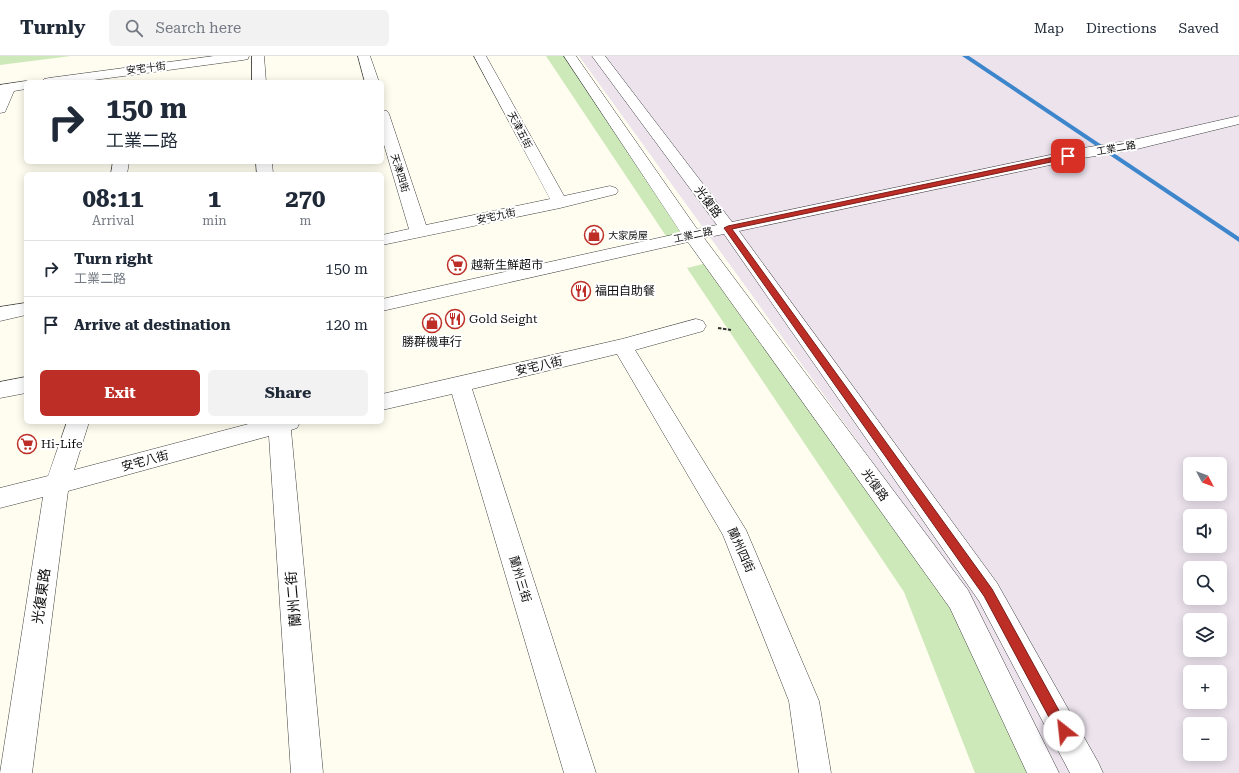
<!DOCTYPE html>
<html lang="en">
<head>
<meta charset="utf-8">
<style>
  body { margin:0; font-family:"Roboto Serif","Noto Sans TC",serif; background:#f2f2f3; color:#1f2937; height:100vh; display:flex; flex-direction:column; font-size:15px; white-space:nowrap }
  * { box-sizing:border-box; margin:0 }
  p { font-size:13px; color:#747a83 }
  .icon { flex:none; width:22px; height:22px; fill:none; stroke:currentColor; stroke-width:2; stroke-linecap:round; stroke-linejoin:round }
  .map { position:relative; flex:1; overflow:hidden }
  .side { position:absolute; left:24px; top:116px; width:360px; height:252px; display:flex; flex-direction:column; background:#fff; border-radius:6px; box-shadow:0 2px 10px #0003 }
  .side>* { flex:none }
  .top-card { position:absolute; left:24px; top:24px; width:360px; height:84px; border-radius:6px; box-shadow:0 2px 10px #0003; background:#fff; color:#1f2937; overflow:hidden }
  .needle { width:26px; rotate:131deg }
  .fabs { position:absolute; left:1183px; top:401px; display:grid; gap:8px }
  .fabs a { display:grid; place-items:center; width:44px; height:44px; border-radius:6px; background:#fff; box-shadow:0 2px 10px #0003; font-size:20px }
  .pin { position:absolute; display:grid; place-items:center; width:34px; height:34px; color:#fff; margin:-17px; border-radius:8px; box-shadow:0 2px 6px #0006 }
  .me { position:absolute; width:44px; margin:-22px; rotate:331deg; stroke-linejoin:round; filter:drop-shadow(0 0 3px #0008) }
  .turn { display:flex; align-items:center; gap:14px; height:84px; padding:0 16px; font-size:18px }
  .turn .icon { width:52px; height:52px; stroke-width:2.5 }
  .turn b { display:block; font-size:28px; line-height:34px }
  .eta { display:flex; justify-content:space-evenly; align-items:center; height:68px; text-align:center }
  .eta b { font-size:24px; font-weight:700; line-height:28px }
  .cta { display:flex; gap:8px; margin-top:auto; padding:8px 16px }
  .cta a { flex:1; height:46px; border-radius:6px; background:#bd2e27; color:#fff; font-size:16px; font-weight:700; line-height:46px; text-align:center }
  .cta a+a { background:#f2f2f3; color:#1f2937 }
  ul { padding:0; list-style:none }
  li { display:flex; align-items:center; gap:12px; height:56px; padding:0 16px; border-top:1px solid #e0e1e3 }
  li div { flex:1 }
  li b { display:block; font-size:15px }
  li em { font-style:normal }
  header { display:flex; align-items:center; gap:24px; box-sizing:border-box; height:56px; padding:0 20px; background:#fff; border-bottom:1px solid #e0e1e3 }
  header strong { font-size:19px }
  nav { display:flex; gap:22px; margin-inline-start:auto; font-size:14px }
  .search { width:280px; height:36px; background:#f2f2f3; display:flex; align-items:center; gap:10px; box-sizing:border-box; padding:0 14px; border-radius:6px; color:#747a83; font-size:15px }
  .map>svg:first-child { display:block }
  .industrial { fill:#ece3ed; fill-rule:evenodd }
  .green { fill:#cee9b9 }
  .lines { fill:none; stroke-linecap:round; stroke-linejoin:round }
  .stream { fill:#3d86cc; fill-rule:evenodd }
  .minor-casing { stroke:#414141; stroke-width:1 }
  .path { stroke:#303030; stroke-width:2; stroke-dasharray:3.5 1.5; stroke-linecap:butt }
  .minor { fill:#fff; fill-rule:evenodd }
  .route { fill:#bd2e27; stroke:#7b1e19 }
  .labels { text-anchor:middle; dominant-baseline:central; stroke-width:4; stroke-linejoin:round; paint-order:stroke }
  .far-street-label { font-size:10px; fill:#0e0e0e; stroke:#fff }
  .far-poi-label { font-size:10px; fill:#0e0e0e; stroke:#fff; text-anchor:start }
  .street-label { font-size:12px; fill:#0e0e0e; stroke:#fff }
  .poi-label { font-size:12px; fill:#0e0e0e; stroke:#fff; text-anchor:start }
  .near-street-label { font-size:14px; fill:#0e0e0e; stroke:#fff }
</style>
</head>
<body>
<header>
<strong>Turnly</strong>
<div class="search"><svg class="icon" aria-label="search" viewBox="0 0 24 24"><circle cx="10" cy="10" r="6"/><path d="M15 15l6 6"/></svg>Search here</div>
<nav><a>Map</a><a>Directions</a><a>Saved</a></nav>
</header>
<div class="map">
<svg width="1239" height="717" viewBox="0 0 1239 717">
  <rect width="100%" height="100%" fill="#fffdef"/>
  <!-- industrial -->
  <path class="industrial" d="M579,0h660v717h-183l-91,-183zM1190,408h30v30h-30zM1190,460h30v30h-30zM1190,512h30v30h-30zM1190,564h30v30h-30zM1190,616h30v30h-30zM1190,668h30v30h-30z"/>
  <!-- green -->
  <path class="green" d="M0,0h71l-71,9z
    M546,0h20l122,179 -20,4z
    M707,207l247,336 82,174h-61l-71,-181 -217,-324z"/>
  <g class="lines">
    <!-- stream -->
    <path class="stream" d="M962,0h7l270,181v5z"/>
    <!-- minor casing -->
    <g class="minor-casing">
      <path id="minor" d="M214,0h35l-1,3 -5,1 -164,22h-37l2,-3 5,-1z
        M252,0h12l2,26h-14z
        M358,0h12l9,26h-14z
        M474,0h12l78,140 46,-10 6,2 2,3 -2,3 -56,14 -178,37v-10l27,-6 -27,-91v-28l5,1 2,3 37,111 124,-26z
        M564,0h12l121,173 20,-4 -125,-169h13l127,166 351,-74 50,-8 106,-24v8l-106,26 -50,8 -344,73 258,352 101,179 5,11h-33l-91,-172 -255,-367 -20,4 264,352 91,183h-32l-77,-165 -262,-366 -306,69v-12l299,-66z
        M26,25l4,1h-4v7l-12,2 -9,21 -5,1v-28z
        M113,106h16l-2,12h-16z
        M256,106h16l1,12h-16z
        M26,247v12l-26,6v-14z
        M696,263l7,2 3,5 -3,5 -68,19 111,180 73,171 12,72h-32l-10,-72 -66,-166 -106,-181 -145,35 124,384h-32l-112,-379 -70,16v-16l240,-55z
        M26,321v16l-26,5v-16z
        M67,366h22l-15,48 182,-48h44l-3,6 -6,2 32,343h-32l-22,-337 -201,55 -36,282h-32l43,-276 -43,11v-20l48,-12z"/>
    </g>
    <!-- path -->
    <path class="path" d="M718,272l13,2"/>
    <!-- minor -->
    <use href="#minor" class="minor"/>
  </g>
  <!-- route -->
  <path class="route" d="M1068,98l3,2 -1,2 -338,71 260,360 76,138 2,4 -2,5 -4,1 -5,-1 -75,-140 -260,-368 4,-2z"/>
  <!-- icons -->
  <defs>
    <g id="shop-ring" transform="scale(1)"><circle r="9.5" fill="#fff" stroke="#bd2e27" stroke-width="1.5"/><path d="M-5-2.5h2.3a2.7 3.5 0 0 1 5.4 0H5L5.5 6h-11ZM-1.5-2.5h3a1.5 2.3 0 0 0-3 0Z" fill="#bd2e27"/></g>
    <g id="supermarket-ring" transform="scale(1)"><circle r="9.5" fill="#fff" stroke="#bd2e27" stroke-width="1.5"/><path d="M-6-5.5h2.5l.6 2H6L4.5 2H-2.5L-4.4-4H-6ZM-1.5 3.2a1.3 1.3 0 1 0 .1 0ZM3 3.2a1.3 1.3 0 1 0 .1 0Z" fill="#bd2e27"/></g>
    <g id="restaurant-ring" transform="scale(1)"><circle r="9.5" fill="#fff" stroke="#bd2e27" stroke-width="1.5"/><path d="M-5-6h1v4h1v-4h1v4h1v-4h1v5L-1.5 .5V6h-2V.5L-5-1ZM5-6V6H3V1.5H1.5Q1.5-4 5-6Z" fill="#bd2e27"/></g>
  </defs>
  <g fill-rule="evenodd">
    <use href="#shop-ring" x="594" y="179"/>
    <use href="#supermarket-ring" x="457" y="209"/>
    <use href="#restaurant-ring" x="581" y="235"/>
    <use href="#restaurant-ring" x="455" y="263"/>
    <use href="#shop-ring" x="432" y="267"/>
    <use href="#supermarket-ring" x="27" y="388"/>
  </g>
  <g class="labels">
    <!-- far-street labels -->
    <g class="far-street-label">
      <text transform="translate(146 12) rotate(-7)">安宅十街</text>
      <text transform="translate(520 74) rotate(62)">天津五街</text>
      <text transform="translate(1116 92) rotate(-10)">工業二路</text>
      <text transform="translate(400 117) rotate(73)">天津四街</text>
      <text transform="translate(496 160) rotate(-12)">安宅九街</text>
      <text transform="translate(693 179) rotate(-12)">工業二路</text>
    </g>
    <!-- far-poi labels -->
    <g class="far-poi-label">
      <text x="608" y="179">大家房屋</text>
    </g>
    <!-- street labels -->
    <g class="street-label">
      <text transform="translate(708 146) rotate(53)">光復路</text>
      <text transform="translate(539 310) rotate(-13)">安宅八街</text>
      <text transform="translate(145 405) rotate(-15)">安宅八街</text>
      <text transform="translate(875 429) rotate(54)">光復路</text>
      <text transform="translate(741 494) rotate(66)">蘭州四街</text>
      <text transform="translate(520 523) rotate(73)">蘭州三街</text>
    </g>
    <!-- poi labels -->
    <g class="poi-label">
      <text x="471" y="209">越新生鮮超市</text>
      <text x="595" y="235">福田自助餐</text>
      <text x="469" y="263">Gold Seight</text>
      <text x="432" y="286" text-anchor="middle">勝群機車行</text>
      <text x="41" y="388">Hi-Life</text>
    </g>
    <!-- near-street labels -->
    <g class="near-street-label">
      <text transform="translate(41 540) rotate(-82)">光復東路</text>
      <text transform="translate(293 543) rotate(-95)">蘭州二街</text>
    </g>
  </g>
</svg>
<div class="fabs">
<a><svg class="needle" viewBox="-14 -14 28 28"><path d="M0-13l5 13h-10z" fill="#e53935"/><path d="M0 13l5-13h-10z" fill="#747a83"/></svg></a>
<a><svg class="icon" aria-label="sound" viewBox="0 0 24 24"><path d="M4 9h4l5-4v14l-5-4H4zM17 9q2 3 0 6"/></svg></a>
<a><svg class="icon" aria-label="search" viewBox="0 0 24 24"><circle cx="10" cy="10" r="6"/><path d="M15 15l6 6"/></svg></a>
<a><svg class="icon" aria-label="layers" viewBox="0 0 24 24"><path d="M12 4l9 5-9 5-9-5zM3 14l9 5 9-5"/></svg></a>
<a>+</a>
<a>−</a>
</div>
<div class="pin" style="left:1068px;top:100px;background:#d93025"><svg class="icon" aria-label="arrive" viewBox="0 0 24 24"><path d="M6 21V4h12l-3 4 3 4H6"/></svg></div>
<svg class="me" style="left:1064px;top:675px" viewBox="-20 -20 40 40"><circle r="19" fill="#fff"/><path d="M0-13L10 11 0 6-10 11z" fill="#bd2e27"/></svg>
<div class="top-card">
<div class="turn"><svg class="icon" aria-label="right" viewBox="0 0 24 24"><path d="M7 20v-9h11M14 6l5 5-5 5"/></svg><div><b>150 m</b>工業二路</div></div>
</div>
<section class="side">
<div class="eta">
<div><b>08:11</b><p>Arrival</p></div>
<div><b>1</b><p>min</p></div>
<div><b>270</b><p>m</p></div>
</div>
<ul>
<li><svg class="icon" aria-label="right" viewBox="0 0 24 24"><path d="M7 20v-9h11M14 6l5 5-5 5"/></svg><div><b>Turn right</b><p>工業二路</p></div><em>150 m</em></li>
<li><svg class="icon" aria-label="arrive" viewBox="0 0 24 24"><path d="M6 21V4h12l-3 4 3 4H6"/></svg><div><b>Arrive at destination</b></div><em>120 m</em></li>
</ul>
<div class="cta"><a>Exit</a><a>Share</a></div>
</section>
</div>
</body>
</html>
